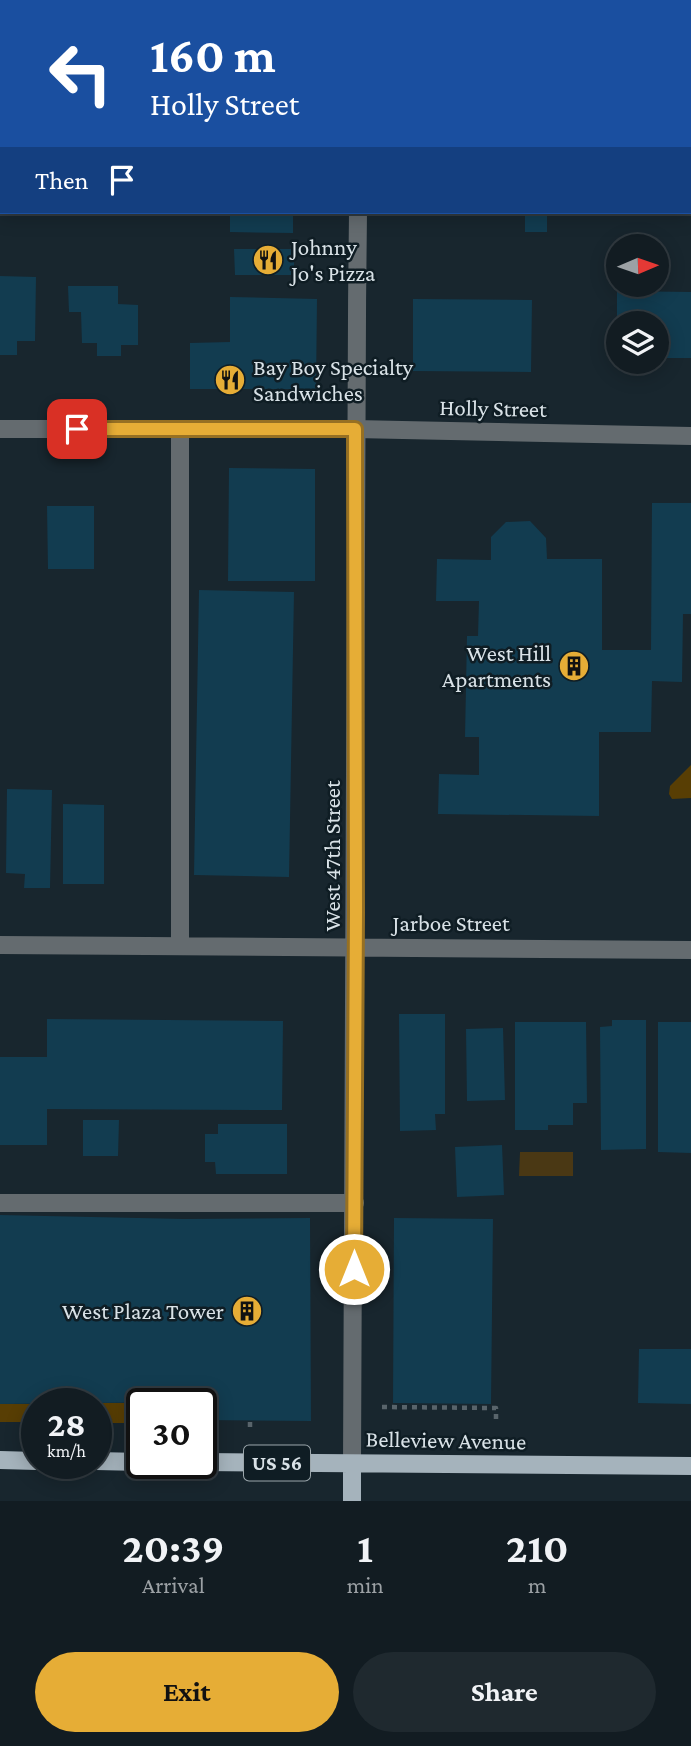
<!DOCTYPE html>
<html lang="en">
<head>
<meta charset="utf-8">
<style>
  body { margin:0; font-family:"Crimson Pro",serif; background:#1f292f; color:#f1f3f6; height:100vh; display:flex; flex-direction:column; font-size:26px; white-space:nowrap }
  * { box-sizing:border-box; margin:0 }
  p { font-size:23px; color:#9ca1a5 }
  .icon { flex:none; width:38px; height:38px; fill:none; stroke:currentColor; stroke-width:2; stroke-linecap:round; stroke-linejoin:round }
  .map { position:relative; height:1501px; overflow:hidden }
  .sheet { display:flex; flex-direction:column; background:#121c22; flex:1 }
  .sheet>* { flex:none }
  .banner { position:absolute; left:0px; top:0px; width:691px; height:214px; box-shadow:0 4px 18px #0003,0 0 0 2px #313a40; background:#1a4fa0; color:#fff; overflow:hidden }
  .needle { width:46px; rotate:88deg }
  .buttons { position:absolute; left:606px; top:234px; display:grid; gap:14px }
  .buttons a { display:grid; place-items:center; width:63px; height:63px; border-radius:50%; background:#121c22; box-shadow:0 4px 18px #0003,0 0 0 2px #313a40; font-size:35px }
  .speed { position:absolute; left:21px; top:1388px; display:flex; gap:14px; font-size:35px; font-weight:700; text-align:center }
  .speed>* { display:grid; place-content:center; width:91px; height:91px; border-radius:50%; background:#121c22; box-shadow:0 4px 18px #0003,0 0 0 2px #313a40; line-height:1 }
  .speed small { font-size:18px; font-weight:400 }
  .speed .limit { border:4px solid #111; border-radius:10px; background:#fff; color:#111 }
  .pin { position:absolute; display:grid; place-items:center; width:60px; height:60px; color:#fff; margin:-30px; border-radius:14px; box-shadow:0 4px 10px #0006 }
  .me { position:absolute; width:77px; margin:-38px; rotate:0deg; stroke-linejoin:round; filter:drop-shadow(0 0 5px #0008) }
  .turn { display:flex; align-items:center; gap:24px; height:147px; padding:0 35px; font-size:32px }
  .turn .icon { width:91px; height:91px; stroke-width:2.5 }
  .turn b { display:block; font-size:49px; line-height:60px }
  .then { display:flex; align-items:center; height:66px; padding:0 35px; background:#0003; gap:14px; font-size:26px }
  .eta { display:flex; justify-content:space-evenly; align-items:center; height:119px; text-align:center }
  .eta b { font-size:42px; font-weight:700; line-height:49px }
  .cta { display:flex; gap:14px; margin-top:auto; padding:14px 35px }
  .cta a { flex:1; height:80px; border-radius:42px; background:#e6ad36; color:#111; font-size:28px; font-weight:700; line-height:80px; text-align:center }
  .cta a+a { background:#1f292f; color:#f1f3f6 }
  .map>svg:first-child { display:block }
  .green { fill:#583e04 }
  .water { fill:#4a3814 }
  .building { fill:#123c50 }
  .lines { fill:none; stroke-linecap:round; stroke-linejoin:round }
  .path { stroke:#58646b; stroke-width:4.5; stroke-dasharray:5 5; stroke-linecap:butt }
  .minor { stroke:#646b6f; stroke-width:18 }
  .major { stroke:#a5b3bc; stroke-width:18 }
  .route-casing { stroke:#967023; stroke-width:18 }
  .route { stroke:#e6ad36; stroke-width:12 }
  .labels { text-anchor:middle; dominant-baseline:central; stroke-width:5; stroke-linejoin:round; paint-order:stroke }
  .shield { fill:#0f1d24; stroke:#9ca7ac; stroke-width:2 }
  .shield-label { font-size:21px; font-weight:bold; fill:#d9e2e7 }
  .poi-label { font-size:23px; fill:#d9e2e7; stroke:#0f1d24; text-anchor:start }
  .street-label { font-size:23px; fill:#d9e2e7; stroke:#0f1d24 }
</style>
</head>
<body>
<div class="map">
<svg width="691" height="1501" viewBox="0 0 691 1501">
  <rect width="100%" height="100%" fill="#18262e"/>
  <!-- green -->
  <path class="green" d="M691,765v33l-19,1 -3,-5 1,-8z
    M157,1403l-15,1v19h-46v-19l-10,-1z
    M0,1404h37v18h-37z"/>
  <!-- water -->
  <path class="water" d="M520,1152h53v24h-54z"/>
  <!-- building -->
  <path class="building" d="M230,212h63v21l-63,-1z
    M525,212h22v20h-22z
    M234,249h60v26h-59z
    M0,276l36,1 -1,64h-18v14h-17z
    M68,286h50v18l20,1v40h-17v11h-24v-13h-15l-1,-31h-12z
    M617,291l74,1v66h-35v-34h-39z
    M230,297l87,2 -1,90h-126v-46l40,-1z
    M413,299l119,1 -1,72 -118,-1z
    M229,468l86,1v112h-87z
    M652,503h39v111h-8l-1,68 -30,-1 -1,51h-52v84l-161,-2 1,-40 40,1v-38h-14l2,-101h11l1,-35h-43l1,-42 54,1v-23l15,-15 24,-1 16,17 1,21h55v91h49z
    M47,506h47v63h-46z
    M199,590l95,2 -5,285 -95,-2z
    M7,789l45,1 -2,98h-26l1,-14 -19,-1z
    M63,804l41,1v79h-41z
    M399,1014h46v100h-10l1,16 -36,1z
    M47,1019l236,2 -1,89 -235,-1v36h-47v-88h47z
    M612,1020h34v129l-45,1 -1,-123 12,-1z
    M515,1022h71l1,81h-14v22h-25v5h-33z
    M658,1022h33v131l-33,-1z
    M503,1028l2,72 -38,1 -1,-72z
    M83,1120h36l-1,36h-35z
    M218,1124h69v50h-71l-1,-12h-10v-28h13z
    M502,1145l2,50 -47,2 -2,-50z
    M0,1215l184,4 126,-1 1,203 -110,-1v-16l-20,-2 -181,2z
    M394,1218l99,1 -2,185 -98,-1z
    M639,1349h52v55l-53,-1z"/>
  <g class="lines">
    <!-- path -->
    <path class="path" d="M163,1404v-1
      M382,1407l114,1v13
      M250,1422v7"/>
    <!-- minor -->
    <path class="minor" d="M360,2v-2
      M0,44h2
      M690,67h1
      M0,429h355l336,7
      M0,945l691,5
      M180,946v-517
      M0,1203h355
      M352,1464c5,-418 1,-835 6,-1252"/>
    <!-- major -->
    <path class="major" d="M0,1460l37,1
      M96,1461l46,1
      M201,1462l490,4
      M352,1501v-37"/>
  </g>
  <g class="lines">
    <!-- route casing -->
    <g class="route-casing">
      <path id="route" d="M77,429h278l1,483 -2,357"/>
    </g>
    <!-- route -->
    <use href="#route" class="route"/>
  </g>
  <!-- icons -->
  <defs>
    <g id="restaurant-disc" transform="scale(1.575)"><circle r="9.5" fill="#e6ad36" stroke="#0f1d24"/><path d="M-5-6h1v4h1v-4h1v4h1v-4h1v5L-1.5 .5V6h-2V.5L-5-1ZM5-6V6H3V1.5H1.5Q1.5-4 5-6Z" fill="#111"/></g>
    <g id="building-disc" transform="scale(1.575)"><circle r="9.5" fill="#e6ad36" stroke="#0f1d24"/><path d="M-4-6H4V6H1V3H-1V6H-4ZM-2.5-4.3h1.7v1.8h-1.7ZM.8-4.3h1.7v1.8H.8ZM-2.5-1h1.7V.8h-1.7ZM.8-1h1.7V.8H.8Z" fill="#111"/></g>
  </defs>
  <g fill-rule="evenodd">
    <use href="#restaurant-disc" x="268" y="260"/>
    <use href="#restaurant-disc" x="230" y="380"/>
    <use href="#building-disc" x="574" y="666"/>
    <use href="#building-disc" x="247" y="1311"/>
  </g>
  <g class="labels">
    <!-- shield labels -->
    <rect class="shield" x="244" y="1445.5" width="66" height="35" rx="5"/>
    <g class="shield-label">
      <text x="277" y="1463">US 56</text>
    </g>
    <!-- poi labels -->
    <g class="poi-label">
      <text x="291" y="247">Johnny<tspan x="291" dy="26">Jo's Pizza</tspan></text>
      <text x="253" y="367">Bay Boy Specialty<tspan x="253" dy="26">Sandwiches</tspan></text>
      <text x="551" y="653" text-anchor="end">West Hill<tspan x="551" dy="26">Apartments</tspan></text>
      <text x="224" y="1311" text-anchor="end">West Plaza Tower</text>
    </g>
    <!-- street labels -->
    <g class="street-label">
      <text transform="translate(493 408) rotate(1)">Holly Street</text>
      <text transform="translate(332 856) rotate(-90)">West 47th Street</text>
      <text x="451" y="923">Jarboe Street</text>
      <text transform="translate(446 1440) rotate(1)">Belleview Avenue</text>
    </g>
  </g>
</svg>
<div class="buttons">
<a><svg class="needle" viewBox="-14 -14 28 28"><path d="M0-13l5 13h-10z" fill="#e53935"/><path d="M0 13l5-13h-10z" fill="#9ca1a5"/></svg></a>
<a><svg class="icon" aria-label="layers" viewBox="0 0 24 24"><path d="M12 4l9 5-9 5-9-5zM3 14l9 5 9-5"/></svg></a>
</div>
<div class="speed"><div>28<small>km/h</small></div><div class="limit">30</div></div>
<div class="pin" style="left:77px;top:429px;background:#d93025"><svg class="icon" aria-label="arrive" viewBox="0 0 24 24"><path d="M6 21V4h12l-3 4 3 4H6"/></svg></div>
<svg class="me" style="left:354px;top:1269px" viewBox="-20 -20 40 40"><circle r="17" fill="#e6ad36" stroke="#fff" stroke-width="3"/><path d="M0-11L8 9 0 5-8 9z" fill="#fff"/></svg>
<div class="banner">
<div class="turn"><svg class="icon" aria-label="left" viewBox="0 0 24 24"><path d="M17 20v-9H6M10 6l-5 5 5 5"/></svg><div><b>160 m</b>Holly Street</div></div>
<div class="then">Then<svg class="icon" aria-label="arrive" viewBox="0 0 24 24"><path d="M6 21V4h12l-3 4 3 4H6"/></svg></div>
</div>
</div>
<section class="sheet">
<div class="eta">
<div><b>20:39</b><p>Arrival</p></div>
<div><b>1</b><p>min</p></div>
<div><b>210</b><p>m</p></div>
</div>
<div class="cta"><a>Exit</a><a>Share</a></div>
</section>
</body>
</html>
